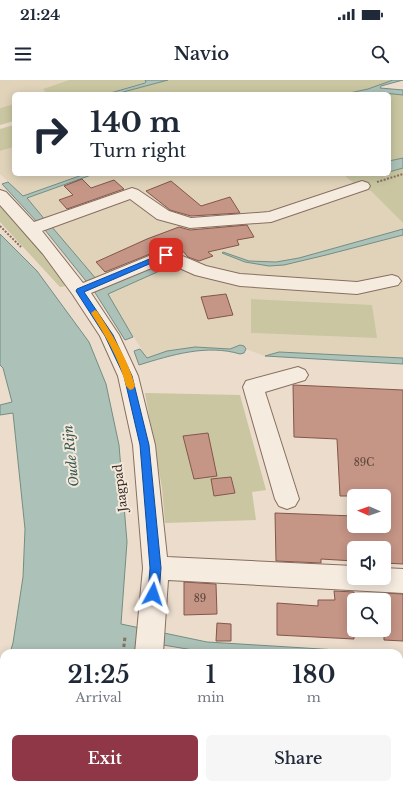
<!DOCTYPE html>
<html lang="en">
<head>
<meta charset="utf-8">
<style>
  body { margin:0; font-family:"Libre Baskerville",serif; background:#f6f6f7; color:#1f2937; height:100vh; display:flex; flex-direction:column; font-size:15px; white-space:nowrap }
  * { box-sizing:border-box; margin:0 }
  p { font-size:13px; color:#747a83 }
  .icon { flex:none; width:22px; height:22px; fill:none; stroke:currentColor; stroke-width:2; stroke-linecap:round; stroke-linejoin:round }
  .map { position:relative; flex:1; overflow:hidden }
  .drawer { position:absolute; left:0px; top:569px; width:403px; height:140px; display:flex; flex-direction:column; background:#fff; border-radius:12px 12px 0 0; box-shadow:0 2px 10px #0003 }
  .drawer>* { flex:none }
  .banner { position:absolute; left:12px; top:12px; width:379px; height:84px; border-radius:6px; box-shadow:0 2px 10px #0003; background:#fff; color:#1f2937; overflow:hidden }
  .needle { width:26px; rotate:272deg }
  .controls { position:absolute; left:347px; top:409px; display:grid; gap:8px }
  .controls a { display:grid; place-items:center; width:44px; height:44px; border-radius:6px; background:#fff; box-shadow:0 2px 10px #0003; font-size:20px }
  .pin { position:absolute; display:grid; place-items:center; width:34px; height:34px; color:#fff; margin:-17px; border-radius:8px; box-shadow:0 2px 6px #0006 }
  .me { position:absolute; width:44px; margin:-22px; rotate:5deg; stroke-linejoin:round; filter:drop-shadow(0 0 3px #0008) }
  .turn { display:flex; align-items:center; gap:14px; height:84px; padding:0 12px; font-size:18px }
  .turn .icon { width:52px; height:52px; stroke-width:2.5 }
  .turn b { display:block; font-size:28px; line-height:34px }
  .eta { display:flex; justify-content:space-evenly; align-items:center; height:68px; text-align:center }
  .eta b { font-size:24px; font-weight:600; line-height:28px }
  .action { display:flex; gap:8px; margin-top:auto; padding:8px 12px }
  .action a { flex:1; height:46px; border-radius:6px; background:#903747; color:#fff; font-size:16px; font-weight:600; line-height:46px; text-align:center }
  .action a+a { background:#f6f6f7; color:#1f2937 }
  .status { display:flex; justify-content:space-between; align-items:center; height:28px; padding:0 20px; background:#fff; direction:ltr }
  .status svg { height:11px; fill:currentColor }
  header { display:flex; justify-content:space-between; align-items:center; height:52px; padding:0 12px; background:#fff; font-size:18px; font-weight:600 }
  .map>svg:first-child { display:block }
  .farmland { fill:#e0d3ba }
  .green { fill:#c9c6a1 }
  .water { fill:#acc1b7; stroke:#738e83 }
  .building { fill:#c59586; stroke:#84564a }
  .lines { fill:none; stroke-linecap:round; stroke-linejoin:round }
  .minor-casing { stroke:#876f61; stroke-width:2 }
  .path-far1 { stroke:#876f61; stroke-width:2; stroke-dasharray:2 1.5; stroke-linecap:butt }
  .path { stroke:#876f61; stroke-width:3; stroke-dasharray:3.5 2.5; stroke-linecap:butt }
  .minor { fill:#f6ebdf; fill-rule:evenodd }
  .route { fill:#1a73e8; stroke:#114b97 }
  .slow { fill:#f59e0b }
  .labels { text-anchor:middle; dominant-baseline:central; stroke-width:4; stroke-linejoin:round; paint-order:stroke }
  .number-label { font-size:10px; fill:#5c453c }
  .street-label { font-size:12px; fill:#392a23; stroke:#f3e8db }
  .water-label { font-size:13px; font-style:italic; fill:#34574f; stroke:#f3e8db }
</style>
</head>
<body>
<div class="status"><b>21:24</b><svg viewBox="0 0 49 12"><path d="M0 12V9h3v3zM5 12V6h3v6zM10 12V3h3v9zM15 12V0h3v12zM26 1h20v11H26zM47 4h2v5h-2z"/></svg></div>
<header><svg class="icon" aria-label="menu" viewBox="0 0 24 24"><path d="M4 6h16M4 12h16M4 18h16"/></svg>Navio<svg class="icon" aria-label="search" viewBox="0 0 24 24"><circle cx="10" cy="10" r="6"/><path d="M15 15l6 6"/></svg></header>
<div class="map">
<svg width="403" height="709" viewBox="0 0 403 709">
  <rect width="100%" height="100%" fill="#ebdccc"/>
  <!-- farmland -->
  <path class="farmland" d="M0,0h69l-26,9 4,5h-33v10l-14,4z
    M14,67v27h71l-62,22 -23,-22v-23z
    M94,94h249l16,14 12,3 32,32v6l-104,29 -23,4 -27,-1 -27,-8 23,9 24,4 15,-1 41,-10 78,-20v123l-124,-6 -14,4 -19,-7 -2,-3 -14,3 -35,-2 -28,4 -20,7 -40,-64 57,-25 -61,18 -76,-89z"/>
  <!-- green -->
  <path class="green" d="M69,0h76l1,2 -39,12h-60l-4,-5z
    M168,0h225l-25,9 -23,5h-229z
    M374,12l29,3v63l-14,3v-67h-25z
    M14,24v17l-14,4v-17z
    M14,45v22l-14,4v-22z
    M403,88v55l-32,-32 -12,-3 -16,-14h46v-2z
    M0,122l39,47 27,37 -6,1 -60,-65z
    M251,219l121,6 5,33 -126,-5z
    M145,313l95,2 26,95 -14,2 4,28 -91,3 -3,-35z"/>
  <!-- water -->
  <path class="water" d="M145,0h23l-52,14h-9l38,-11 1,-1z
    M393,0h10l-22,6 -1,2 23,2v5l-19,-2 -39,1 23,-5z
    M403,78v10l-14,4v-11z
    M85,94h9l-67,24 19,23 -7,3 -37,-40 6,-2 15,14z
    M52,147l51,60 57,-24 4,6 -56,25 25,43 -8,3 -31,-49 -49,-61z
    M403,149v6l-77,20 -42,10 -15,1 -24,-4 -23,-9 1,-1 26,9 27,1 23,-4z
    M0,154l37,37 52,71 17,42 13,61 8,97 -6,82 86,18 179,11h-175l-48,-8 -47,7v1h-106l3,-10 10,-66 2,-48 -12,-116 -13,2v-10l12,-3 -9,-34 -3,-3z
    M240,265l4,1 2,3 -2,4 -4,1c-33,-10 -69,1 -101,11l-5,-14 6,-2 7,9 20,-7 28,-4 35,2z
    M279,272l124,6v6l-138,-8z
    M4,593v112h79l-2,4h-81v-103z"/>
  <!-- building -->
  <path class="building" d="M82,99l9,9 23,-8 10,9 -57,20 -8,-9 14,-5 -9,-9z
    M171,101l30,25 29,-9 10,16 -49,3 -21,-6 -24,-19z
    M247,145l7,12 -17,3 2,5 -31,7 5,4 -14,5 -11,-4 -8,-9 -5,3 -3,-3h-7l-60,24 -9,-10 51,-23 32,-12 11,3z
    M226,214l7,21 -25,4 -7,-22z
    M293,305l110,5v174l-19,-1v-15h-30v13l-33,-2v4l-45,-2 -1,-48 79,3v10h30v-30h-44l-3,-57 -43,-2z
    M208,353l9,43 -23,3 -11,-43z
    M231,397l4,16 -21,3 -3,-17z
    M184,502l32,2 1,30 -33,1z
    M334,511l20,1v47l-77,-4v-32l41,3v-6h17z
    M384,513l19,1v47l-19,-1z
    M217,543l14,1v17h-15z"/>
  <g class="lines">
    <!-- minor casing -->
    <g class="minor-casing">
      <path id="minor" d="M362,101l6,2 2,3 -2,3 -97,33 -81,6 -33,-9 -27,-20 -88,32 41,52 83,-34 40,17 34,8 117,8 35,-7 6,2 3,4 -3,4 -41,9 -117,-8 -45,-11 -29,-13 -75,31 28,42 19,41 17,69 12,112 187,9v12h30v-10l19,1v24l-235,-13 -5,73h-28l8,-85 -10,-123 -15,-69 -18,-40 -27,-41 -30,-41 -43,-49v-15l6,2 28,30 98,-34 6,2 31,21 22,7 78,-6z
        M298,287l7,3 3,5 -3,5 -40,12 34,107 -4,7 -8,3 -8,-3 -4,-7 -32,-112 3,-6z
        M111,705h30l-1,4h-30z"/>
    </g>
    <!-- path-far1 -->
    <path class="path-far1" d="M377,102l26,-8
      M0,146l21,21"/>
    <!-- path -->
    <path class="path" d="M123,573l2,-16
      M89,709l2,-4"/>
    <!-- minor -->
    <use href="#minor" class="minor"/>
  </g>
  <!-- route -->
  <path class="route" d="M164,173h2l4,2 -86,37 29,43 19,41 17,69 12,123 -2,26 -2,4 -4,1 -3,-1 -2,-4 2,-26 -10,-123 -16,-69 -19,-40 -29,-45 1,-2z"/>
  <!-- slow -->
  <path class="slow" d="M95,230l2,1c15,23 31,48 38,75l-2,3 -3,1 -4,-4c-6,-26 -21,-51 -35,-73z"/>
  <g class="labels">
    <!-- number labels -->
    <g class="number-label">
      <text x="364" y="382">89C</text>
      <text x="200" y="518">89</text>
    </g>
    <!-- street labels -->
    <g class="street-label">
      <text transform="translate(120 408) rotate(-97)">Jaagpad</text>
    </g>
    <!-- water labels -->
    <g class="water-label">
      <text transform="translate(71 376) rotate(-96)">Oude Rijn</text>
    </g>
  </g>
</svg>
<div class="controls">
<a><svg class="needle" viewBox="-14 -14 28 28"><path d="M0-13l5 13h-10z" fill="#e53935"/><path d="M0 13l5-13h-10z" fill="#747a83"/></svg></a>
<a><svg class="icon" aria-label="sound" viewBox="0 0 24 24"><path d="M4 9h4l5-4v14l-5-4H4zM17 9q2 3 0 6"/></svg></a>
<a><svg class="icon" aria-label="search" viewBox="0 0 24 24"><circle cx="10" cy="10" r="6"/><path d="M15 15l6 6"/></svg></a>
</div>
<div class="pin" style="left:166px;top:175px;background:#d93025"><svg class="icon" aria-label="arrive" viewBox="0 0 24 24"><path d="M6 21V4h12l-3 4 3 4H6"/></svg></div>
<svg class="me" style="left:153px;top:514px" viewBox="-20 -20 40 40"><path d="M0-17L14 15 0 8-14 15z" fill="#1a73e8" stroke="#fff" stroke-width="4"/></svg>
<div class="banner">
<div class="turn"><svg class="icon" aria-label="right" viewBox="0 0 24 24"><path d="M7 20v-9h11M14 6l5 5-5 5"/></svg><div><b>140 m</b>Turn right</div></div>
</div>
<section class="drawer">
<div class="eta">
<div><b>21:25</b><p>Arrival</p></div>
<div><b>1</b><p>min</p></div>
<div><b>180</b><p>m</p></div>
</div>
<div class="action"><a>Exit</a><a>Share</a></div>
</section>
</div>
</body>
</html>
